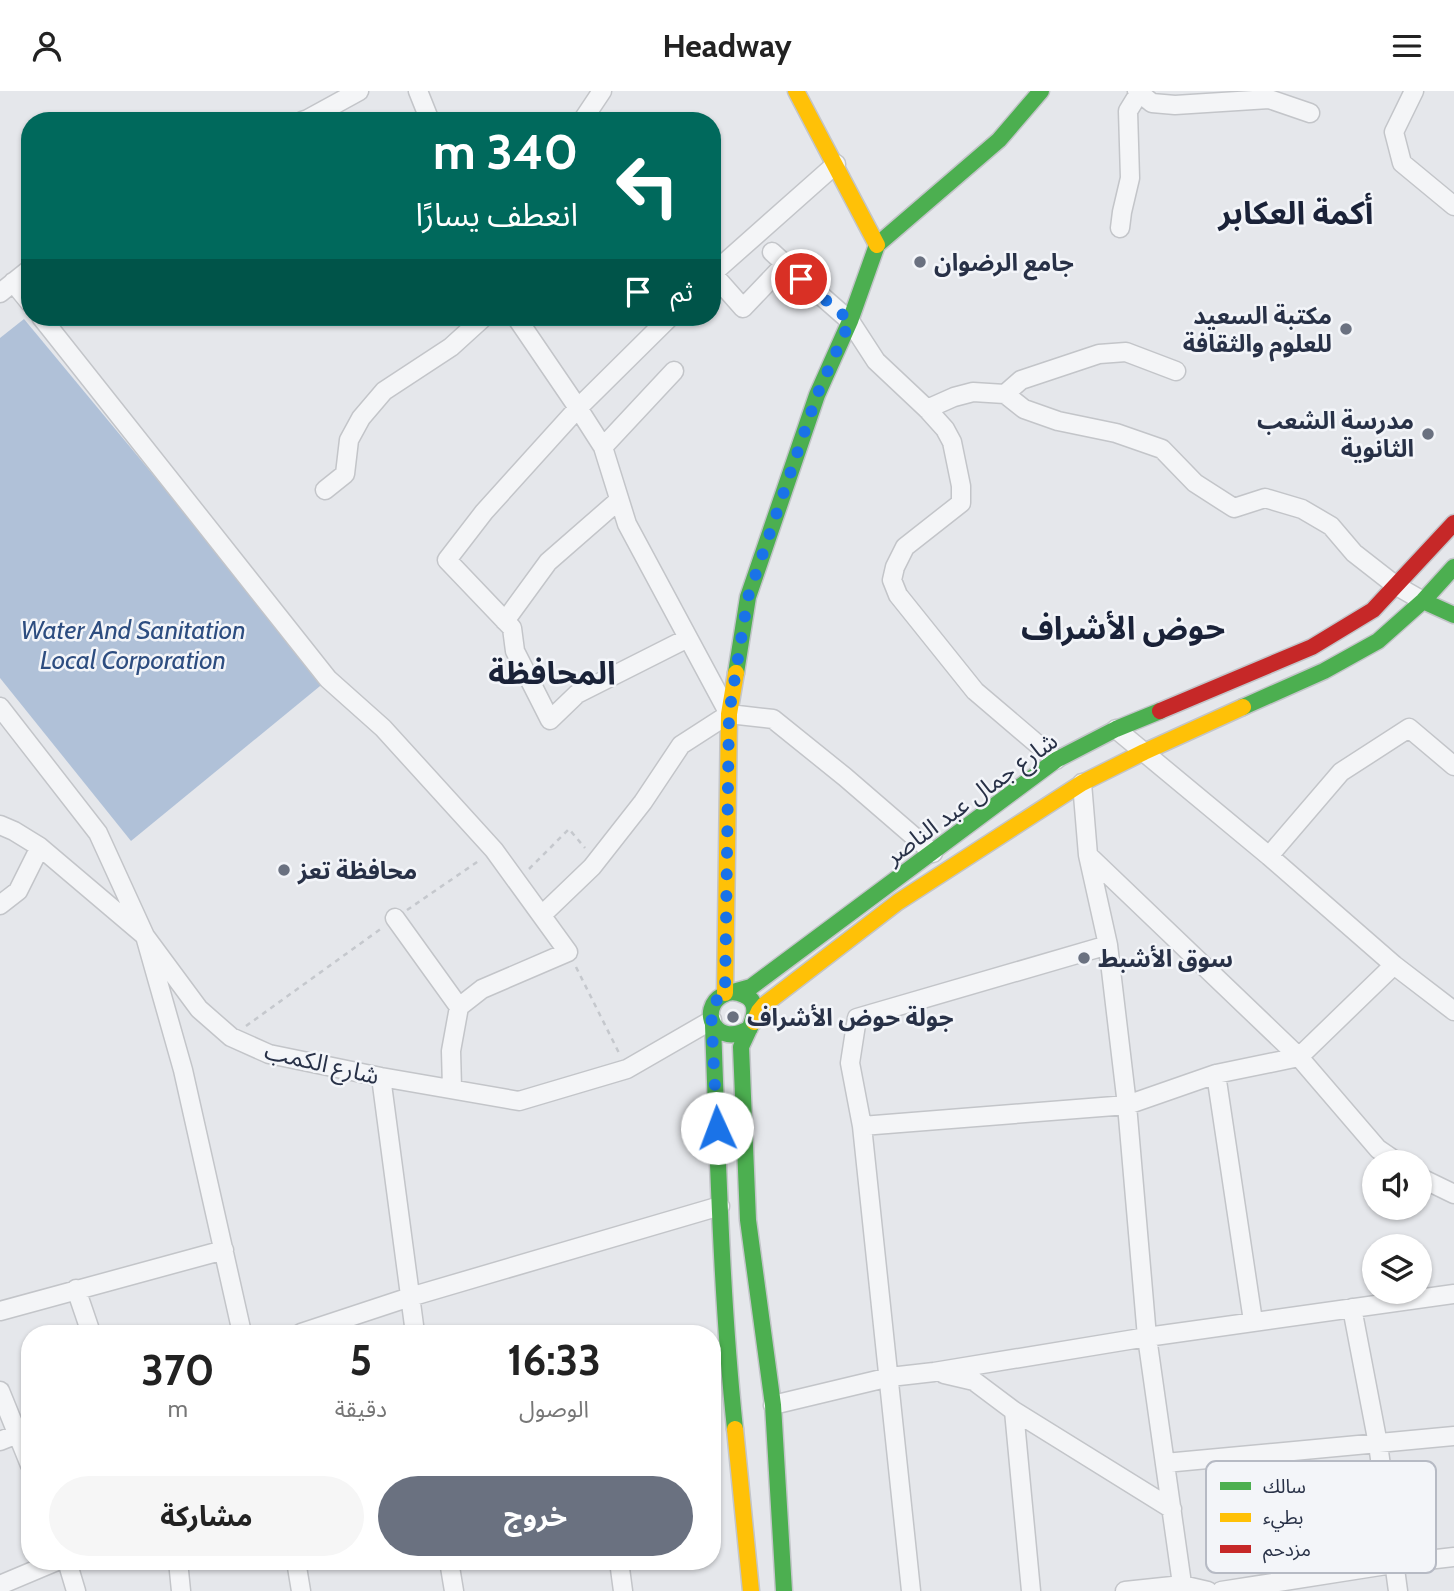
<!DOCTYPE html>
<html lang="ar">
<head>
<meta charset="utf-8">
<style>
  body { margin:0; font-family:Cabin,"Noto Sans Arabic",sans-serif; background:#f6f6f6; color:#222; direction:rtl; height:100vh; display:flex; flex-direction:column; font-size:26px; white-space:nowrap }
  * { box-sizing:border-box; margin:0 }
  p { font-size:23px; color:#767676 }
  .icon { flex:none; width:38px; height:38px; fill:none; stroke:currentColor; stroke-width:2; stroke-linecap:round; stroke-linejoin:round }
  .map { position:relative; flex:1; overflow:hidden; direction:ltr }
  .drawer { position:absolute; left:21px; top:1234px; width:700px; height:245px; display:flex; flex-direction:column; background:#fff; border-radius:28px; box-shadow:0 2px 5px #0004; direction:rtl }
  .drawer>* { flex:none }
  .banner { position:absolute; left:21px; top:21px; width:700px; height:214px; border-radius:28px; box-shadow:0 2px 5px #0004; direction:rtl; background:#00695c; color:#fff; overflow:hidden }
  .buttons { position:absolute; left:1362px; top:1059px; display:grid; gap:14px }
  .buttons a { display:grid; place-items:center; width:70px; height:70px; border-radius:50%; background:#fff; box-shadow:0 2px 5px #0004; font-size:35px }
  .pin { position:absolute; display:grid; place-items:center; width:60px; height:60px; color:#fff; margin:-30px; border:4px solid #fff; border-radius:50%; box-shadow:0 2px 7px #0007 }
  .me { position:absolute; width:77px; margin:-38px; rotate:358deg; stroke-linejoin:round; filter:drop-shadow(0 0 5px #0008) }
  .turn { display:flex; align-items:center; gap:24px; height:147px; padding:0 28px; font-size:32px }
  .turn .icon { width:91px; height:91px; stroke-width:2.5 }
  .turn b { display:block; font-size:49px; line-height:60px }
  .then { display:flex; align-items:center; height:66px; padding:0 28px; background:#0003; gap:14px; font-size:26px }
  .eta { display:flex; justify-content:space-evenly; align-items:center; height:119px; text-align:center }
  .eta b { font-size:42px; font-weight:700; line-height:49px }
  .button { display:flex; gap:14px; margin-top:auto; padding:14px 28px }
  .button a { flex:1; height:80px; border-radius:42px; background:#6a7180; color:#fff; font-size:28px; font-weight:700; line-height:80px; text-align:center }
  .button a+a { background:#f6f6f6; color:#222 }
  header { display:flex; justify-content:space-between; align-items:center; height:91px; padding:0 28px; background:#fff; font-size:32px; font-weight:700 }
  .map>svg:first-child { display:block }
  .water { fill:#b0c1d8 }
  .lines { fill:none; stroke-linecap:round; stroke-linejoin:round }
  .street-casing { stroke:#c3c5c9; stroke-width:21 }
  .fast-casing { stroke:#c3c5c9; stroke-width:19 }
  .slow-casing { stroke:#c3c5c9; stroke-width:19 }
  .jam-casing { stroke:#c3c5c9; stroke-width:19 }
  .path { stroke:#c5c8cd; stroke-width:2.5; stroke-dasharray:5 5; stroke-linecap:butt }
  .street { stroke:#f4f5f7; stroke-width:18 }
  .fast { stroke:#4caf50; stroke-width:16 }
  .slow { stroke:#ffc107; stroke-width:16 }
  .jam { stroke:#c62828; stroke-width:16 }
  .route { stroke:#1a73e8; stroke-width:12; stroke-dasharray:0 21.6 }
  .poi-dot { fill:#6a7180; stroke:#f3f5f9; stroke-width:2.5 }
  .labels { text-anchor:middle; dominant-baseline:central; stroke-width:5; stroke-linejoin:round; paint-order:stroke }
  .poi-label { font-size:24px; font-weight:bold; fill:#283147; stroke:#f3f5f9; text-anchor:start }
  .street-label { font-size:24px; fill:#283147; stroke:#f3f5f9 }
  .water-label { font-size:26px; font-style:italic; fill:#2d4d80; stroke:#f3f5f9 }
  .district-label { font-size:32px; font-weight:bold; fill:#1a2238; stroke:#f3f5f9 }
  .key { fill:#f3f5f9; stroke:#b6bac4; stroke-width:2 }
  .key-label { font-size:19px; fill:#283147 }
</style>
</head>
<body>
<header><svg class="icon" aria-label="menu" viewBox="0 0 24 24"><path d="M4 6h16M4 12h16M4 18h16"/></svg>Headway<svg class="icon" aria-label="person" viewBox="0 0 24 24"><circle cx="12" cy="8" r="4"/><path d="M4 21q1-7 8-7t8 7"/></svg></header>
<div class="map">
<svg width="1454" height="1500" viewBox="0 0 1454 1500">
  <rect width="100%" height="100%" fill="#e5e7eb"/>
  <!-- water -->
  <path class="water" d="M24,228l301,363 -194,159 -131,-163v-340z"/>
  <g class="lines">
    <!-- street casing -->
    <g class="street-casing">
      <path id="street" d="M418,0l12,30
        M1137,0l15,12 23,2 94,-6 41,14
        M1414,0l-20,41 8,31 52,43
        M302,30l6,-2 51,-28
        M582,30l20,-30
        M1120,137l2,-16 8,-34 -2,-67 11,-18
        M772,161l13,12
        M712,183l124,-110
        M713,183l30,34 42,-44 65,57 26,40 51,48 18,20 7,13 9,44v17l-56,44 -10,20 -3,13 6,15 77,96 81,69
        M13,191l17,21
        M0,202l30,-24
        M41,226l287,362 55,49 111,122 74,102 -86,37 -23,18 -8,44 1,37
        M516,226l62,91 25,39 24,77 102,190
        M670,226l-92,91 -94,104 -37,48 65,68 3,23 35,69 27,-26 111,-56
        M1005,303l16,-14 78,-26 27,-2 50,19
        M927,318l27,-12 19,-5 32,2 19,15 34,12 58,12 46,16 33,34 39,25 31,-10 37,11 29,17 23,27 41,32 28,16
        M603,356l71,-76
        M325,399l20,-16 4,-34 12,-22 23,-27 67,-44 33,-30
        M505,530l43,-59 71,-62
        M0,616l98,126 47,103 38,134 59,263
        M1116,638l153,127 125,109 60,46
        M1082,692l6,72 20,90 19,160 20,232 36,254
        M0,734l14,6 26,16 105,89 54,73 32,28 38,17 112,23 138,24 108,-32 85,-49
        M1088,764l211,202 79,92 19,13
        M1269,765l72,-84 68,-44 45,38
        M0,814l18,-14 22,-44
        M542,824l50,-48 51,-65 38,-57 48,-31 44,5 72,58 88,76
        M395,827l64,89
        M1216,983l37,247
        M381,986l34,256
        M862,1035l265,-21 89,-31 83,-17 95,-92
        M1419,1086l35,17
        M76,1198l15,44
        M1352,1217l26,136 20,147
        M0,1220l224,-61
        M301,1242l109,-36 310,-91
        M944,1283l30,7 40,30 158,98
        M0,1300l30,74
        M773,1314l117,-28 44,-5 213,-35 307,-43
        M1014,1320l17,180
        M0,1350l30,-12
        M1165,1372l289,-27
        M67,1470l9,30
        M178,1470l3,30
        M296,1470l5,30
        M449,1470l5,30
        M619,1470l4,30
        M0,1494l57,-24
        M911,1500l-49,-465 -12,-63 7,-45 251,-73
        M1125,1500l57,-6 26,6
        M1221,1500l172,-27 61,-7"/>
    </g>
    <!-- fast casing -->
    <g class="fast-casing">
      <path id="fast" d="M1423,510l31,14
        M736,582l12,-76 69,-202 33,-74 27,-76 122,-105 42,-49
        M1243,616l81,-36 54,-30 45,-40 31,-34
        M733,901l18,-5 305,-227 60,-31 44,-18
        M713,934c5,134 8,270 22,404
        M750,937c-34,22 -53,-19 -27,-33 7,-4 13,-3 21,0 22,9 3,37 -3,52l7,173 25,185 11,186"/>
    </g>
    <!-- slow casing -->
    <g class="slow-casing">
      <path id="slow" d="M796,0l81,154
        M725,902l4,-279 7,-41
        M754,931l5,-11 5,-6 134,-103 184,-119 62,-31 99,-45
        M735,1338l16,162"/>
    </g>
    <!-- jam casing -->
    <g class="jam-casing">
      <path id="jam" d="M1160,620l152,-64 61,-37 81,-87"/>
    </g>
    <!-- path -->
    <path class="path" d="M529,778l40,-40 16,19
      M407,819l73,-50
      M576,876l44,88
      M246,935l136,-98"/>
    <!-- street -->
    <use href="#street" class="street"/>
    <!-- fast -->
    <use href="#fast" class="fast"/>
    <!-- slow -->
    <use href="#slow" class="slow"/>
    <!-- jam -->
    <use href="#jam" class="jam"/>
  </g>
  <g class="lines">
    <!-- route -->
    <path class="route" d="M717,1037l-6,-118c3,-8 7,-12 14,-17l4,-279 19,-117 69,-202 33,-74 -49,-42"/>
  </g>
  <!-- markers -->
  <g class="poi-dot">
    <circle cx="920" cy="171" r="7"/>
    <circle cx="1346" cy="238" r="7"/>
    <circle cx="1428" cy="343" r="7"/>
    <circle cx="284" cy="779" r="7"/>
    <circle cx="1084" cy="867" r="7"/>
    <circle cx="733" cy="926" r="7"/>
  </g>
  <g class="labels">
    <!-- poi labels -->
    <g class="poi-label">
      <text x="934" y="171">جامع الرضوان</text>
      <text x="1332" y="224" text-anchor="end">مكتبة السعيد<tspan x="1332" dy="28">للعلوم والثقافة</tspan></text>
      <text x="1414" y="329" text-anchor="end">مدرسة الشعب<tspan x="1414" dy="28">الثانوية</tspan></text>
      <text x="298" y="779">محافظة تعز</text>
      <text x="1098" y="867">سوق الأشبط</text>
      <text x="747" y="926">جولة حوض الأشراف</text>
    </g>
    <!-- street labels -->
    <g class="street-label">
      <text transform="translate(971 707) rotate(-36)">شارع جمال عبد الناصر</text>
      <text transform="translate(322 972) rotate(13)">شارع الكمب</text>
    </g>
    <!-- water labels -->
    <g class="water-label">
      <text x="133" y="539">Water And Sanitation<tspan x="133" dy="30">Local Corporation</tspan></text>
    </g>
    <!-- district labels -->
    <g class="district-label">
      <text x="1296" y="121">أكمة العكابر</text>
      <text x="1123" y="536">حوض الأشراف</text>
      <text x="552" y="581">المحافظة</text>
    </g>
  </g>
  <!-- legend -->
  <rect x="1206" y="1370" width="230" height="112" rx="10" class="key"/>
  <rect x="1220" y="1391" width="31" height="8" fill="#4caf50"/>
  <rect x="1220" y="1422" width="31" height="9" fill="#ffc107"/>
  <rect x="1220" y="1454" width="31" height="8" fill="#c62828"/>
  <g class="key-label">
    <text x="1263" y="1402">سالك</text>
    <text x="1263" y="1433">بطيء</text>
    <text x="1263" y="1465">مزدحم</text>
  </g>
</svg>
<div class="buttons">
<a><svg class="icon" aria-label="sound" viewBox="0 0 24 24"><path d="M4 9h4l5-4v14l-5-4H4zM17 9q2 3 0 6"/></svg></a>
<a><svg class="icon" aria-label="layers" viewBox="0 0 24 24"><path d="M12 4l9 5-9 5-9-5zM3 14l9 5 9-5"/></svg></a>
</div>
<div class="pin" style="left:801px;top:188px;background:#d93025"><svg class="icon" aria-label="arrive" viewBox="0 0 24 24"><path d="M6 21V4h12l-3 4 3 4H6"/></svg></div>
<svg class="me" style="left:717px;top:1037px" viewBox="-20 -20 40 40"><circle r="19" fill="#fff"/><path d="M0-13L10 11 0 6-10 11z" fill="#1a73e8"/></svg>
<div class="banner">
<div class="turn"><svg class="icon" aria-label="left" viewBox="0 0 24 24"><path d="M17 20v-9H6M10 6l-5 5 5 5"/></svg><div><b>340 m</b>انعطف يسارًا</div></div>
<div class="then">ثم<svg class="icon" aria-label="arrive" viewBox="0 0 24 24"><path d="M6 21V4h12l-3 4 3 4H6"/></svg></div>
</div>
<section class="drawer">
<div class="eta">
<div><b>16:33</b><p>الوصول</p></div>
<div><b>5</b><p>دقيقة</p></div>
<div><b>370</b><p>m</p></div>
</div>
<div class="button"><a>خروج</a><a>مشاركة</a></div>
</section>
</div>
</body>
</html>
